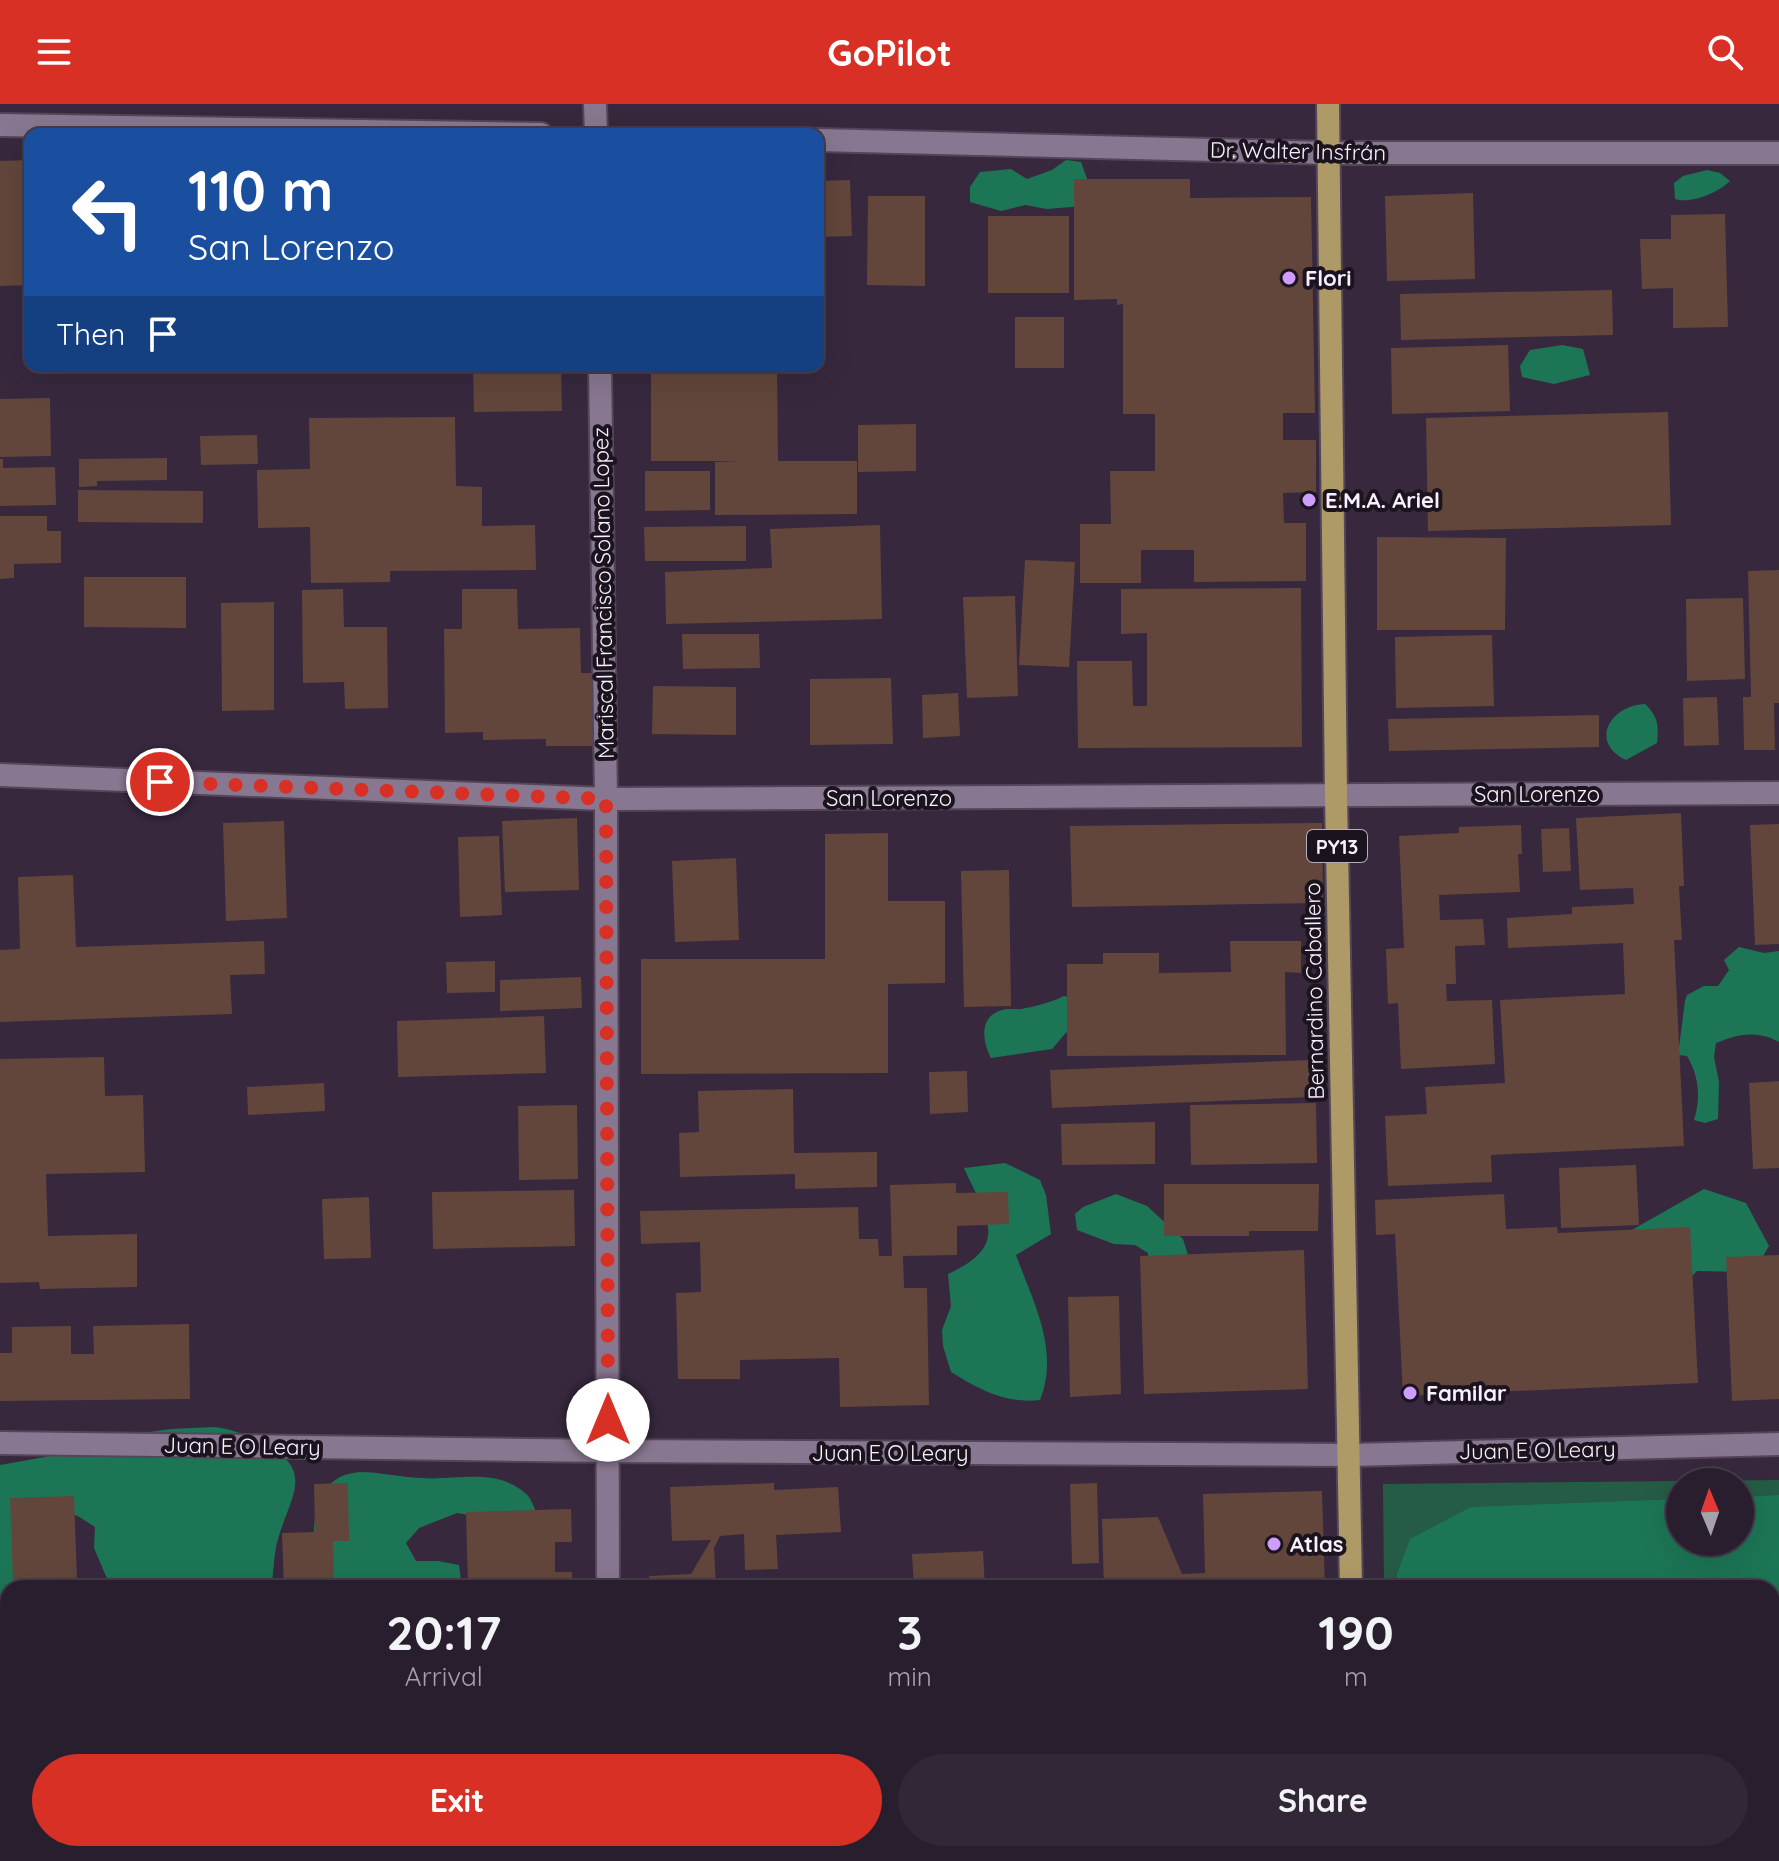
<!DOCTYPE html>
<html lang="en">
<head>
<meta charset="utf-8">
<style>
  body { margin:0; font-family:Quicksand,sans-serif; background:#312736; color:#f1f3f6; height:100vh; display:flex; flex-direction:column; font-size:30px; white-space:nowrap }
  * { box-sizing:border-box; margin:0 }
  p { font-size:26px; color:#a5a2aa }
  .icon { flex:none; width:44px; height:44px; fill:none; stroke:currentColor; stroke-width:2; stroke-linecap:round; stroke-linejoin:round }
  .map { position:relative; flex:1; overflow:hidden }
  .details { position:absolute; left:0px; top:1476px; width:1780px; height:282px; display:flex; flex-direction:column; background:#291e2e; border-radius:24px 24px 0 0; box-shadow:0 8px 32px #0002,0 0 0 2px #453c4a }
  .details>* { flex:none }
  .banner { position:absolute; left:24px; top:24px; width:800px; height:244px; border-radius:16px; box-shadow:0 8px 32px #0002,0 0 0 2px #453c4a; background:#1a4fa0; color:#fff; overflow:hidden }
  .needle { width:52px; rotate:358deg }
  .controls { position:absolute; left:1666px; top:1364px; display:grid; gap:16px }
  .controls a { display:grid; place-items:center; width:88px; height:88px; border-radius:50%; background:#291e2e; box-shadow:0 8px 32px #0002,0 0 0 2px #453c4a; font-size:40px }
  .pin { position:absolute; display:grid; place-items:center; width:68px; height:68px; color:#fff; margin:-34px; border:4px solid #fff; border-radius:50%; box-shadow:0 2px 8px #0007 }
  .me { position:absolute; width:88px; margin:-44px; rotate:0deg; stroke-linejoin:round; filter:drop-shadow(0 0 6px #0008) }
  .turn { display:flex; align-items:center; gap:28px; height:168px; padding:0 32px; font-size:36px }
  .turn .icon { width:104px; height:104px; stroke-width:2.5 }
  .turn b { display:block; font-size:56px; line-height:68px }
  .then { display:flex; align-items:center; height:76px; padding:0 32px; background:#0003; gap:16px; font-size:30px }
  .eta { display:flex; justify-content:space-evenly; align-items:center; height:136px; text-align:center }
  .eta b { font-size:48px; font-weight:700; line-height:56px }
  .action { display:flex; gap:16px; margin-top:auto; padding:16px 32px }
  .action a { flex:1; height:92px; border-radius:48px; background:#d93025; color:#fff; font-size:32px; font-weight:700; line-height:92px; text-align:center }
  .action a+a { background:#312736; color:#f1f3f6 }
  header { display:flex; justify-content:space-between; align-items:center; height:104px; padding:0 32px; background:#d93025; color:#fff; font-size:36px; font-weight:700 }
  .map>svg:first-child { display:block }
  .green { fill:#245c45; fill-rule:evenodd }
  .forest { fill:#1c7655 }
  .building { fill:#62463b }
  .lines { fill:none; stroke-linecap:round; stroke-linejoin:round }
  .minor-casing { stroke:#534658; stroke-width:26 }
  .trunk-casing { stroke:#534658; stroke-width:26 }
  .minor { stroke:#887790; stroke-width:22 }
  .trunk { stroke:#ae9a66; stroke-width:22 }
  .route { stroke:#d93025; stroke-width:14; stroke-dasharray:0 25.2 }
  .poi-dot { fill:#cf9dff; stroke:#1b141e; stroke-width:3 }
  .labels { text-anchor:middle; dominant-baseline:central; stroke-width:8; stroke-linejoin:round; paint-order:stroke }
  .shield { fill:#1b141e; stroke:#b6aebb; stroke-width:2 }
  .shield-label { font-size:20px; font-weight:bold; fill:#f9f0fe }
  .street-label { font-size:22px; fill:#f9f0fe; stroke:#1b141e }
  .poi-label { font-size:22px; font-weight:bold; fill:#f9f0fe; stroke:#1b141e; text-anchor:start }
</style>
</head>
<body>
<header><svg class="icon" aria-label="menu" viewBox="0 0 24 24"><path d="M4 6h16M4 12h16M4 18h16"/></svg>GoPilot<svg class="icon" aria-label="search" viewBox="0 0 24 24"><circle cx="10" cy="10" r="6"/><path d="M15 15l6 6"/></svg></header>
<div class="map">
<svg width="1779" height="1757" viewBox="0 0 1779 1757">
  <rect width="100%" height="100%" fill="#37283e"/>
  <!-- green -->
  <path class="green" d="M1779,1376v381h-392v-7h385v-266h-388l-1,-104zM1680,1378h60v60h-60z"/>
  <!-- forest -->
  <path class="forest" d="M1066,56l15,2 8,22 -6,22 -36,3 -22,-4 -24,6 -31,-9v-15l10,-15 31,-3 16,10 25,-9z
    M1707,66l13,3 10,8c-12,12 -39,23 -55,18l-1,-16 9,-7z
    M1562,241l21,4 7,26 -36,9 -32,-7 -2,-11 10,-16z
    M1645,600c13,12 14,22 12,39l-31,17c-38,-18 -15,-55 19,-56z
    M1739,843l25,6 15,-2v91c-22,-12 -40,-8 -63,1l-2,14 5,25 -1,37 -13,4 -11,-3c7,-22 5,-44 -7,-64l-9,-1 7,-54 2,-6 17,-9h14l11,-16 -5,-10z
    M1064,892l7,2 5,23 -24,28 -61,9c-9,-17 -12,-42 11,-48 6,-2 13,0 19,-1 13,-2 31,-7 43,-13z
    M1005,1059l35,17 6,15 5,39 -35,21c17,47 44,95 24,145 -34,4 -60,-10 -89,-28l-8,-26 -1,-16 9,-24 -3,-32c64,-29 38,-57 16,-106z
    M1704,1085l42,14 23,43 -13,22 -10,4 -49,-1 -15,15 -52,-55z
    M1116,1090l31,12 36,33 6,19 -40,24 -1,-29 -13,-8 -21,-1 -37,-14 -2,-16 8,-7z
    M214,1323c17,2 30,7 46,15 57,27 31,52 18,97 -4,13 -4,29 -6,43l2,6h-163l-17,-40 1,-21 -17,-11 -20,-6 -29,25 -7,53h-14v27l-8,8v-158l45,-8 61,-19 65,-9z
    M359,1368c21,0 41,5 62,6 35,3 74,-11 104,15 6,4 9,15 12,21l-39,6 -41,-7 -38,15 -13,15 10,18h22l21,4 3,23h-144c-6,-31 -12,-94 22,-111 6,-3 13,-4 19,-5z
    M1779,1391v180l-7,-1v-86h-376l1,-14 13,-35 61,-32 209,-8v43h60v-45z
    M1779,1627v130h-257l19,-7h231v-120z
    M70,1750h111l1,7h-116z"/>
  <!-- building -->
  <path class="building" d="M30,56v125l-30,1v-125z
    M1074,75h116v19l121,-1 4,216h-32v27h33v52l-33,1 1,30h22v58l-112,1v-32h-53v33h-61v-59h31l-1,-53h45v-57h-32v-110l-6,1v-6l-43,1z
    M850,76l2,56 -34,1v-56z
    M1473,89l2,86 -88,2 -2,-85z
    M868,92h57v90l-58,-1z
    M1725,110l3,113 -55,1v-40l-31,1 -2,-50h31v-24z
    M988,112h81v77h-81z
    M1612,186l1,45 -212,5 -1,-46z
    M1015,213h49v51h-49z
    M1508,241l2,66 -118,3 -1,-66z
    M473,262h88l1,45 -88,1z
    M651,262h126l1,95h79v53l-142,1v-53l25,-1h-89z
    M50,294l1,58 -51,1v-58z
    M1668,308l3,113 -243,6 -2,-113z
    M455,313l1,69 26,1v39l53,-1 1,45 -146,1v11l-79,1 -1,-56 -52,1 -1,-58 53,-1 -1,-51z
    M916,320v47l-58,1v-47z
    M257,331l1,29 -57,1 -1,-29z
    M167,354v22l-70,1v5l-18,1v-28z
    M0,355h3v9l52,-1 1,38 -56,1z
    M645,367h65v39l-65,1z
    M78,386l125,1v32l-125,-1z
    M0,412h47v15h14v32l-47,1v14l-14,1z
    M880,421l2,94 -216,5 -1,-52 107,-4 -2,-39z
    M746,422v35h-101l-1,-34z
    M1377,433l129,1 -1,92h-128z
    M1025,456l50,2 -6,105 -50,-2z
    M1779,466v133h-5l1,47h-31l-1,-53h8l-3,-126z
    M84,473h102v51l-102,-1z
    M1301,484l1,159 -224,1 -1,-87h55l1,45h14v-73l-26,1v-45z
    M343,485l1,38h43l1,81 -43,1 -1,-27 -41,1 -1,-93z
    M462,485h55l1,40 62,-1 1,45h12v73h-47v-7l-63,1v-8l-38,1 -1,-104h18z
    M1015,492l3,100 -51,2 -4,-101z
    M1743,494l2,81 -58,2 -1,-82z
    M274,498v108l-52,1 -1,-108z
    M682,530h77l1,34 -77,1z
    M1492,531l2,71 -98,2 -1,-71z
    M891,574l2,66 -83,1v-66z
    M653,582l83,1v48l-84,-1z
    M958,589l2,43 -37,2 -1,-43z
    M1717,593l2,48 -35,1 -1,-48z
    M1599,611v32l-210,4 -1,-32z
    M1681,709l3,73h-5l3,54h-8l10,206 -193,9 1,27 -104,4 -3,-70 42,-2 -2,-27 80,-4 -5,-83 125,-6 -2,-51 -115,5 -1,-30 65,-4v-7l62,-3 -1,-16 -53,2 -4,-72z
    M577,714l2,72 -74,2 -3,-71z
    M284,717l3,97 -61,3 -3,-98z
    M1322,719l1,80 -251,4 -2,-81z
    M1779,720v120l-24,1 -5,-120z
    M1521,721l1,29h-4l2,38 -81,3 1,25 43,-1 2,26 -30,1 1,38h-10l1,17 45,-1 3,64 -94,5 -3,-66 -10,1 -2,-55 18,-1 -5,-112 60,-3v-6z
    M1569,724l2,43 -28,1 -2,-43z
    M888,729v68h57v82l-57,1v89l-247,1v-115h184v-125z
    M499,732l3,79 -42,2 -2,-80z
    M736,754l3,82 -64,2 -3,-81z
    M1009,766l2,136 -47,1 -3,-136z
    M73,771l3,72 188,-6 1,33 -35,1 2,39 -232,8v-72l20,-1 -2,-72z
    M1230,837h71v32l-16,-1 1,83 -219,1v-92h36v-11h56v20l72,-1z
    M495,857v31l-48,1 -1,-31z
    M581,873l1,31 -82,3v-31z
    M544,912l2,57 -148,4 -1,-56z
    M104,953l1,39 38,-1 2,77 -99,2 2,62 89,-2v53l-97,2 -1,-7 -39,1v-224z
    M1310,956l1,37 -259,11 -2,-38z
    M967,967l1,41 -38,2 -1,-42z
    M1779,977v87l-26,1 -4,-86z
    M324,979l1,28 -77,4 -1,-28z
    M793,985l1,64 83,-1v35l-82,2v-15l-115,3 -1,-44 20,-1 -1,-41z
    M1316,999l1,60 -126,2 -1,-60z
    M577,1001l1,74 -59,1 -1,-74z
    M1155,1018v42l-93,1 -1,-41z
    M1636,1061l3,60 -78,3 -2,-60z
    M956,1079v10l52,-1 1,32 -52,2v29l-54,1 1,32h23l2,117 -89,2 -1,-49 -99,2v19h-62l-2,-86 25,-1 -1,-50 -59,2 -1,-33 218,-4 1,32h19l1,17h13l-2,-71z
    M1164,1080h155l-1,47h-69v5h-85z
    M574,1086l1,56 -142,3 -1,-57z
    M1504,1090l2,35 51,-2 1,6 132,-6 8,156 -295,13 -8,-162 -19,1 -1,-35z
    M369,1093l2,61 -47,1 -2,-60z
    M1304,1146l4,139 -164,5 -4,-138z
    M1779,1151v144l-47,2 -6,-144z
    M1119,1192l2,98 -51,3 -2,-100z
    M189,1220l1,75 -190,2v-48h12v-26l59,-1v28h23l-1,-28z
    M348,1379l1,58h-16l1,47h-50l-2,-55 33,-1 -1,-48z
    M774,1379v7l64,-3 3,45 -65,3 2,34 -33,1 -1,-36 -24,2 -6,12 2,40h-66l-1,-12 42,-2 20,-34 -39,1 -2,-54z
    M1097,1379l2,80 -27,1 -2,-80z
    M1322,1387l3,97h-221l-2,-69 56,-2 24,57 23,-1 -2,-79z
    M74,1392l3,83 -64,3 -3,-84z
    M571,1405l1,33h-17v30h17l1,16h-105l-2,-76z
    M983,1447l2,37h-71l-2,-34z
    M0,1507h8v31h-8z
    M0,1716h8v32h-8z
    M26,1750h38v7h-37z
    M210,1750h24v7h-24z
    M326,1750h179v7h-179z
    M655,1750h90v3l-22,1v3h-68z
    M1074,1750h127l1,7h-128z
    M1217,1750h31v7h-31z
    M1268,1750h38v7h-37z"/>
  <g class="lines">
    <!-- minor casing -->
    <g class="minor-casing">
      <path id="minor" d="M595,0l1,30
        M0,21l541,9
        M818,36l511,13h450
        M600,262l6,433 2,789
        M0,671l606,24 1173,-6
        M0,1339l608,8 742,4 429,-11
        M608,1750v7"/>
    </g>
    <!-- trunk casing -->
    <g class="trunk-casing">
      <path id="trunk" d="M1328,0l8,691 15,793
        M1353,1750v7"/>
    </g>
    <!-- minor -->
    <use href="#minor" class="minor"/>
    <!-- trunk -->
    <use href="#trunk" class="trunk"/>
  </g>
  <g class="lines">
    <!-- route -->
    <path class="route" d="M160,678l446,17 2,621"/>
  </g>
  <!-- markers -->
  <g class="poi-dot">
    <circle cx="1289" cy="174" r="8"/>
    <circle cx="1309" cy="396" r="8"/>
    <circle cx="1410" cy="1289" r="8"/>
    <circle cx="1274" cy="1440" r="8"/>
  </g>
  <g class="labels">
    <!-- shield labels -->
    <rect class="shield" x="1307" y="726" width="60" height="32" rx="6"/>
    <g class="shield-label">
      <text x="1337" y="742">PY13</text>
    </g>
    <!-- street labels -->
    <g class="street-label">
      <text transform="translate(1298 47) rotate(1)">Dr. Walter Insfrán</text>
      <text transform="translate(603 489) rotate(-91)">Mariscal Francisco Solano Lopez</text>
      <text x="1537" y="690">San Lorenzo</text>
      <text x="889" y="694">San Lorenzo</text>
      <text transform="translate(1314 887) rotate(-91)">Bernardino Caballero</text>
      <text transform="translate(242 1342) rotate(1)">Juan E O Leary</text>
      <text transform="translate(1537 1346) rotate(-1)">Juan E O Leary</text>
      <text x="890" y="1349">Juan E O Leary</text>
    </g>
    <!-- poi labels -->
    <g class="poi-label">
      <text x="1305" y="174">Flori</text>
      <text x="1325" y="396">E.M.A. Ariel</text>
      <text x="1426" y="1289">Familar</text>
      <text x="1290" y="1440">Atlas</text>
    </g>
  </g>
</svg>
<div class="controls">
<a><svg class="needle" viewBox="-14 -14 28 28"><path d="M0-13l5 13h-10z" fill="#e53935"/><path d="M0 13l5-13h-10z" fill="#a5a2aa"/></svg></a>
</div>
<div class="pin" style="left:160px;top:678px;background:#d93025"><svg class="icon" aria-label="arrive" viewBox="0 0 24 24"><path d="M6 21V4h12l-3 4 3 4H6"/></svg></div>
<svg class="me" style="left:608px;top:1316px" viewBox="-20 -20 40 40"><circle r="19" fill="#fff"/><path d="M0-13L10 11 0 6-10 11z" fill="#d93025"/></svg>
<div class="banner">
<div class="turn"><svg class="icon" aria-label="left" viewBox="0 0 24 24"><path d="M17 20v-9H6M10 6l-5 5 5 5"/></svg><div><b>110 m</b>San Lorenzo</div></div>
<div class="then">Then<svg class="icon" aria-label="arrive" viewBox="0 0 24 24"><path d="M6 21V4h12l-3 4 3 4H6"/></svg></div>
</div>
<section class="details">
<div class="eta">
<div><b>20:17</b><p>Arrival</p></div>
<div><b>3</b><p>min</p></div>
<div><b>190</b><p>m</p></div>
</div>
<div class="action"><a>Exit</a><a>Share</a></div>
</section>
</div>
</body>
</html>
